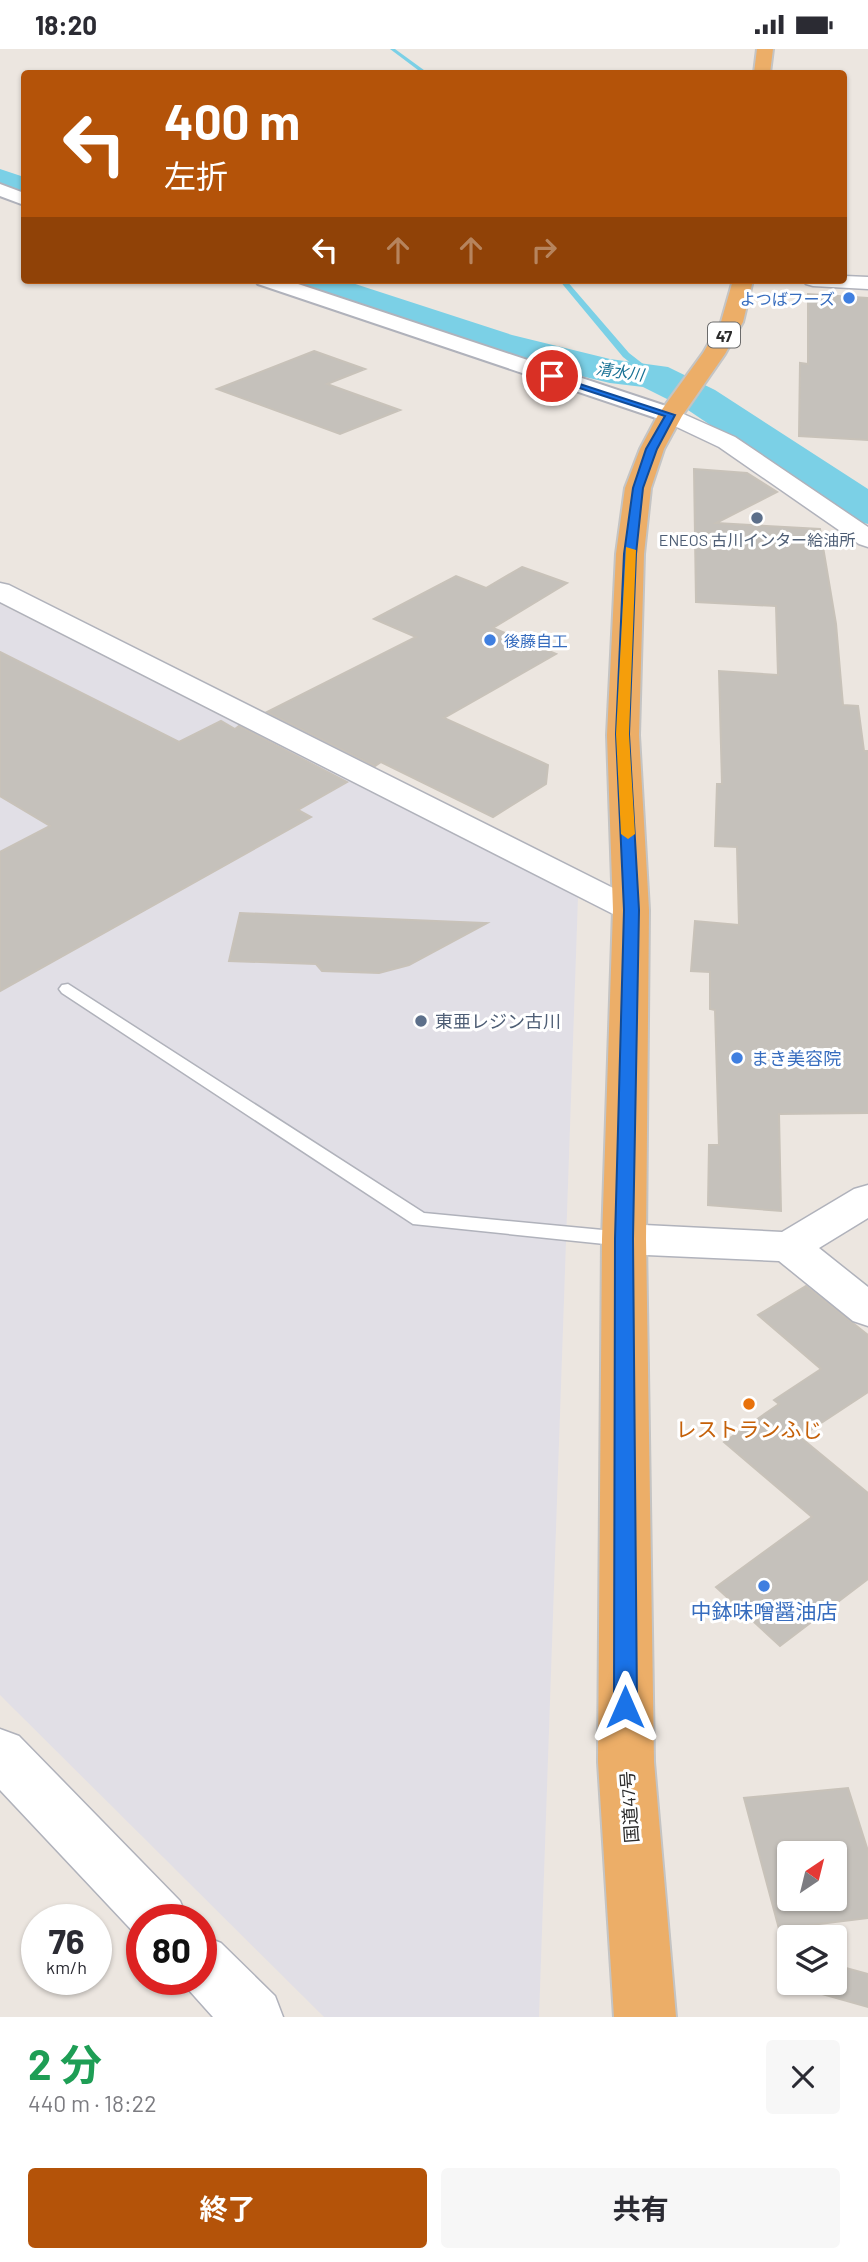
<!DOCTYPE html>
<html lang="ja">
<head>
<meta charset="utf-8">
<style>
  body { margin:0; font-family:Barlow,"Noto Sans JP",sans-serif; background:#f7f7f7; color:#2b2b33; height:100vh; display:flex; flex-direction:column; font-size:26px; white-space:nowrap }
  * { box-sizing:border-box; margin:0 }
  p { font-size:23px; color:#7c7c81 }
  .icon { flex:none; width:38px; height:38px; fill:none; stroke:currentColor; stroke-width:2; stroke-linecap:round; stroke-linejoin:round }
  .map { position:relative; height:1968px; overflow:hidden }
  .side { display:flex; flex-direction:column; background:#fff; flex:1 }
  .side>* { flex:none }
  .banner { position:absolute; left:21px; top:21px; width:826px; height:214px; border-radius:7px; box-shadow:0 2px 5px #0004; background:#b45309; color:#fff; overflow:hidden }
  .needle { width:46px; rotate:35deg }
  .tools { position:absolute; left:777px; top:1792px; display:grid; gap:14px }
  .tools a { display:grid; place-items:center; width:70px; height:70px; border-radius:7px; background:#fff; box-shadow:0 2px 5px #0004; font-size:35px }
  .speed { position:absolute; left:21px; top:1855px; display:flex; gap:14px; font-size:35px; font-weight:700; text-align:center }
  .speed>* { display:grid; place-content:center; width:91px; height:91px; border-radius:50%; background:#fff; box-shadow:0 2px 5px #0004; line-height:1 }
  .speed small { font-size:18px; font-weight:400 }
  .speed .limit { border:10px solid #d22; background:#fff; color:#111 }
  .pin { position:absolute; display:grid; place-items:center; width:60px; height:60px; color:#fff; margin:-30px; border:4px solid #fff; border-radius:50%; box-shadow:0 2px 7px #0007 }
  .me { position:absolute; width:77px; margin:-38px; rotate:0deg; stroke-linejoin:round; filter:drop-shadow(0 0 5px #0008) }
  .turn { display:flex; align-items:center; gap:24px; height:147px; padding:0 28px; font-size:32px }
  .turn .icon { width:91px; height:91px; stroke-width:2.5 }
  .turn b { display:block; font-size:49px; line-height:60px }
  .lanes { display:flex; align-items:center; height:66px; padding:0 28px; background:#0003; justify-content:center; gap:35px; direction:ltr }
  .lanes .off { opacity:.35 }
  .round { display:grid; place-items:center; flex:none; width:74px; height:74px; border-radius:7px; background:#f7f7f7 }
  .headline { display:flex; align-items:center; justify-content:space-between; height:119px; padding:0 28px }
  h1 { font-size:42px; font-weight:700; line-height:52px; color:#1e9e55 }
  .button { display:flex; gap:14px; margin-top:auto; padding:14px 28px }
  .button a { flex:1; height:80px; border-radius:7px; background:#b45309; color:#fff; font-size:28px; font-weight:700; line-height:80px; text-align:center }
  .button a+a { background:#f7f7f7; color:#2b2b33 }
  .status { display:flex; justify-content:space-between; align-items:center; height:49px; padding:0 35px; background:#fff; direction:ltr }
  .status svg { height:19px; fill:currentColor }
  .map>svg:first-child { display:block }
  .industrial { fill:#e1dfe6 }
  .lines { fill:none; stroke-linecap:round; stroke-linejoin:round }
  .stream { fill:#7bd0e6; fill-rule:evenodd }
  .river { fill:#7bd0e6; fill-rule:evenodd }
  .building { fill:#c5c1bb; stroke:#c8c2b9; stroke-width:2; fill-rule:evenodd }
  .service-casing { stroke:#b0b2bb; stroke-width:3 }
  .minor-casing { stroke:#b0b2bb; stroke-width:3 }
  .tertiary-casing { stroke:#b0b2bb; stroke-width:4 }
  .trunk-casing { stroke:#c4c4c4; stroke-width:4 }
  .service { fill:#fff; fill-rule:evenodd }
  .minor { fill:#fff; fill-rule:evenodd }
  .tertiary { fill:#fff; fill-rule:evenodd }
  .trunk { fill:#ecae68; fill-rule:evenodd }
  .route { fill:#1a73e8; stroke:#114b97; stroke-width:2 }
  .slow { fill:#f59e0b }
  .shop-dot { fill:#3f7fe0; stroke:#fff; stroke-width:2.5 }
  .service-dot { fill:#5c6f8a; stroke:#fff; stroke-width:2.5 }
  .food-dot { fill:#e8710a; stroke:#fff; stroke-width:2.5 }
  .labels { text-anchor:middle; dominant-baseline:central; stroke-width:6; stroke-linejoin:round; paint-order:stroke }
  .far-shop-label { font-size:16px; fill:#366cbe; stroke:#fff; text-anchor:end }
  .shield { fill:#fff; stroke:#6b6b6b; stroke-width:2 }
  .shield-label { font-size:16px; font-weight:bold; fill:#2c2c2c }
  .far-water-label { font-size:16px; font-style:italic; fill:#187194; stroke:#fff }
  .far-service-label { font-size:16px; fill:#4e5e75; stroke:#fff }
  .service-label { font-size:18px; fill:#4e5e75; stroke:#fff; text-anchor:start }
  .shop-label { font-size:18px; fill:#366cbe; stroke:#fff; text-anchor:start }
  .street-label { font-size:18px; fill:#2c2c2c; stroke:#fff }
  .near-food-label { font-size:21px; fill:#c56008; stroke:#fff }
  .near-shop-label { font-size:21px; fill:#366cbe; stroke:#fff }
</style>
</head>
<body>
<div class="status"><b>18:20</b><svg viewBox="0 0 49 12"><path d="M0 12V9h3v3zM5 12V6h3v6zM10 12V3h3v9zM15 12V0h3v12zM26 1h20v11H26zM47 4h2v5h-2z"/></svg></div>
<div class="map">
<svg width="868" height="1968" viewBox="0 0 868 1968">
  <rect width="100%" height="100%" fill="#ece6e0"/>
  <!-- industrial -->
  <path class="industrial" d="M0,555l578,293 -39,1120h-215l-324,-322z"/>
  <g class="lines">
    <!-- stream -->
    <path class="stream" d="M390,0h5l33,24h-6z
      M559,231h7l63,73 27,21v4h-6l-27,-21z"/>
    <!-- river -->
    <path class="river" d="M0,120l24,8v21l-24,-7z
      M286,231h57l169,55 98,24 58,8 47,23 153,99v35l-17,-4 -166,-112 -42,-21 -33,-4 -125,-30 -193,-65z"/>
  </g>
  <!-- building -->
  <path class="building" d="M808,245l60,4v142l-69,-4 1,-73 8,1z
    M314,302l51,18 -38,15 73,26 -60,24 -123,-45z
    M694,420l53,4 30,19 -61,31 104,6 16,95 7,81 15,1 6,45h4v362l-89,1 2,97 -73,-6 1,-60h10l-4,-135 -5,-1v-37l-19,-1 4,-50 44,4 -2,-78 -22,-1 2,-62h5l-3,-113 59,4 -2,-69 -80,-4z
    M522,518l45,16 -74,45 63,26 -112,64 104,47 -2,19 -53,33 -112,-55 -6,4 -108,-54 149,-75 -42,-18 82,-43 30,12z
    M0,603l179,90 42,-21 14,8 4,-3 108,56 -49,28 13,7 -311,174v-139l50,-26 -50,-30z
    M240,864l247,10 -78,42 -30,8 -57,-2 -6,-7 -87,-3z
    M806,1237l62,49v57l-68,45 68,56v86l-88,67 -64,-59 96,-70 -88,-75 55,-38 -5,-4 47,-31 -63,-54z
    M848,1739l20,63v67l-89,11 -35,-131zM789,1804h46v46h-46z
    M835,1916l33,9v33l-53,-15 1,-9h19z"/>
  <g class="lines">
    <!-- service casing -->
    <g class="service-casing">
      <path id="service" d="M68,935l356,229 200,19 7,2 3,5 -3,5 -7,2 -211,-22 -351,-231 -3,-4 3,-4z"/>
    </g>
    <!-- minor casing -->
    <g class="minor-casing">
      <path id="minor" d="M844,227l24,1v12l-55,-3 -7,-2 -3,-4h41z
        M670,359l65,29 133,90v20l-9,-3 -140,-97 -57,-27 -3,-5 3,-5z
        M0,534l9,2 634,318 5,7 -5,7 -12,3 -12,-3 -619,-315z
        M868,1136v33l-49,30 49,39v39l-15,-5 -74,-60 -155,-7 -15,-5 -6,-10 6,-10 15,-5 158,8 72,-43z
        M0,1680l19,7 161,165 8,19h-46l-2,19 -140,-149z
        M201,1886l20,8 54,53 8,21h-70l-34,-38h22z"/>
    </g>
    <!-- tertiary casing -->
    <g class="tertiary-casing">
      <path id="tertiary" d="M0,135l24,9v12l-24,-9z
        M255,231h31l392,130 4,5 -4,5 -8,2 -8,-2 -404,-136z"/>
    </g>
    <!-- trunk casing -->
    <g class="trunk-casing">
      <path id="trunk" d="M757,0h16l-3,24h-16z
        M733,231h20l-10,42 -18,32 -43,62 -18,33 -13,39 -7,66 -5,181 10,175 -3,329 8,523 22,255h-62l-16,-255 4,-523 11,-329 -6,-175 9,-181 9,-66 15,-39 18,-34 45,-62 18,-31z"/>
    </g>
    <!-- service -->
    <use href="#service" class="service"/>
    <!-- minor -->
    <use href="#minor" class="minor"/>
    <!-- tertiary -->
    <use href="#tertiary" class="tertiary"/>
    <!-- trunk -->
    <use href="#trunk" class="trunk"/>
  </g>
  <!-- route -->
  <path class="route" d="M549,325l126,41 -18,34 -14,39 -7,66 -7,180 10,176 -6,329 4,468 -4,7 -8,3 -8,-3 -3,-7 1,-468 9,-329 -8,-176 8,-180 9,-66 13,-39 19,-33 -116,-38z"/>
  <!-- slow -->
  <path class="slow" d="M626,498l10,3 -7,184 6,100 -7,5 -7,-5 -5,-100z"/>
  <!-- markers -->
  <g class="shop-dot">
    <circle cx="849" cy="249" r="7"/>
    <circle cx="490" cy="591" r="7"/>
    <circle cx="737" cy="1009" r="7"/>
    <circle cx="764" cy="1537" r="7"/>
  </g>
  <g class="service-dot">
    <circle cx="757" cy="469" r="7"/>
    <circle cx="421" cy="972" r="7"/>
  </g>
  <circle class="food-dot" cx="749" cy="1355" r="7"/>
  <g class="labels">
    <!-- far-shop labels -->
    <g class="far-shop-label">
      <text x="835" y="249">よつばフーズ</text>
      <text x="504" y="591" text-anchor="start">後藤自工</text>
    </g>
    <!-- shield labels -->
    <rect class="shield" x="708" y="273.5" width="32" height="25" rx="5"/>
    <g class="shield-label">
      <text x="724" y="286">47</text>
    </g>
    <!-- far-water labels -->
    <g class="far-water-label">
      <text transform="translate(620 322) rotate(8)">清水川</text>
    </g>
    <!-- far-service labels -->
    <g class="far-service-label">
      <text x="757" y="490">ENEOS 古川インター給油所</text>
    </g>
    <!-- service labels -->
    <g class="service-label">
      <text x="435" y="972">東亜レジン古川</text>
    </g>
    <!-- shop labels -->
    <g class="shop-label">
      <text x="751" y="1009">まき美容院</text>
    </g>
    <!-- street labels -->
    <g class="street-label">
      <text transform="translate(629 1758) rotate(-94)">国道47号</text>
    </g>
    <!-- near-food labels -->
    <g class="near-food-label">
      <text x="749" y="1379">レストランふじ</text>
    </g>
    <!-- near-shop labels -->
    <g class="near-shop-label">
      <text x="764" y="1561">中鉢味噌醤油店</text>
    </g>
  </g>
</svg>
<div class="tools">
<a><svg class="needle" viewBox="-14 -14 28 28"><path d="M0-13l5 13h-10z" fill="#e53935"/><path d="M0 13l5-13h-10z" fill="#7c7c81"/></svg></a>
<a><svg class="icon" aria-label="layers" viewBox="0 0 24 24"><path d="M12 4l9 5-9 5-9-5zM3 14l9 5 9-5"/></svg></a>
</div>
<div class="speed"><div>76<small>km/h</small></div><div class="limit">80</div></div>
<div class="pin" style="left:552px;top:327px;background:#d93025"><svg class="icon" aria-label="arrive" viewBox="0 0 24 24"><path d="M6 21V4h12l-3 4 3 4H6"/></svg></div>
<svg class="me" style="left:625px;top:1658px" viewBox="-20 -20 40 40"><path d="M0-17L14 15 0 8-14 15z" fill="#1a73e8" stroke="#fff" stroke-width="4"/></svg>
<div class="banner">
<div class="turn"><svg class="icon" aria-label="left" viewBox="0 0 24 24"><path d="M17 20v-9H6M10 6l-5 5 5 5"/></svg><div><b>400 m</b>左折</div></div>
<div class="lanes"><svg class="icon" aria-label="left" viewBox="0 0 24 24"><path d="M17 20v-9H6M10 6l-5 5 5 5"/></svg><svg class="icon off" aria-label="ahead" viewBox="0 0 24 24"><path d="M12 20V5M6 11l6-6 6 6"/></svg><svg class="icon off" aria-label="ahead" viewBox="0 0 24 24"><path d="M12 20V5M6 11l6-6 6 6"/></svg><svg class="icon off" aria-label="right" viewBox="0 0 24 24"><path d="M7 20v-9h11M14 6l5 5-5 5"/></svg></div>
</div>
</div>
<section class="side">
<div class="headline"><div><h1>2 分</h1><p>440 m · 18:22</p></div><a class="round"><svg class="icon" aria-label="close" viewBox="0 0 24 24"><path d="M6 6l12 12M18 6L6 18"/></svg></a></div>
<div class="button"><a>終了</a><a>共有</a></div>
</section>
</body>
</html>
